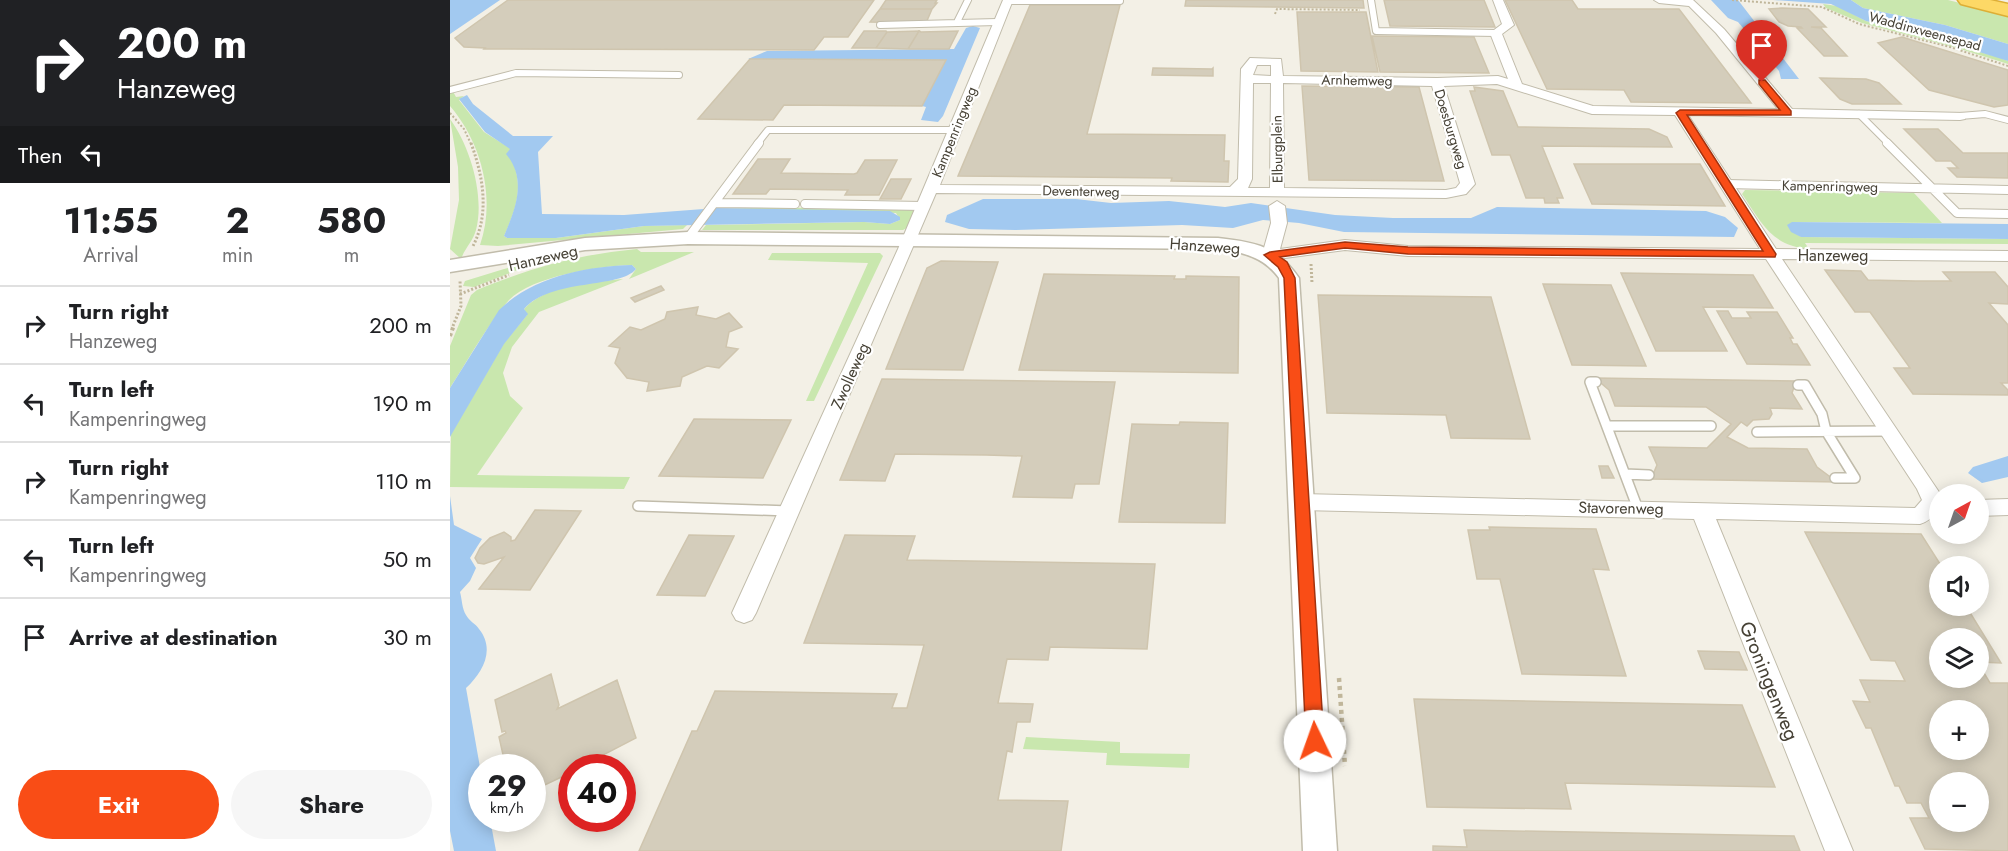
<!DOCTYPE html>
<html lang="en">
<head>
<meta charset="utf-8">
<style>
  body { margin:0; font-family:Jost,sans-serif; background:#f6f6f6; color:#202124; height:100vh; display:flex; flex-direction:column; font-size:22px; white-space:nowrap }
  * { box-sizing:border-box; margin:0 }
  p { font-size:20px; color:#757577 }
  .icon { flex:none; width:33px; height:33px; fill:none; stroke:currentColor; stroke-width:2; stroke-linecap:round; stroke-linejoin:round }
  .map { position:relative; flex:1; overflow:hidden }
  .drawer { display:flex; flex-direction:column; background:#fff; width:450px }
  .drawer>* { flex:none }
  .guide { background:#202124; color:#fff; overflow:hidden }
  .needle { width:39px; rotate:40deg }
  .controls { position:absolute; left:1479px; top:484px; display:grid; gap:12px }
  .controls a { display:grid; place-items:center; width:60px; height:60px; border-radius:50%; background:#fff; box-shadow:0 3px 15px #0003; font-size:30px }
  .speed { position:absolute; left:18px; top:754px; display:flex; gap:12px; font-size:30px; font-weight:700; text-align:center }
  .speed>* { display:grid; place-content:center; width:78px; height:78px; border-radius:50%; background:#fff; box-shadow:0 3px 15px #0003; line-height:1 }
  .speed small { font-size:15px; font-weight:400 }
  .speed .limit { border:9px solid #d22; background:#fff; color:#111 }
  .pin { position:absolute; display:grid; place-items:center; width:51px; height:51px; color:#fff; margin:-62px -26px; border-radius:50% 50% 50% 0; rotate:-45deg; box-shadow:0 0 6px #0007 }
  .pin .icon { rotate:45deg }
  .me { position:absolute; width:66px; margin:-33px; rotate:357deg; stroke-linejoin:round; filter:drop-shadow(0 0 4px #0008) }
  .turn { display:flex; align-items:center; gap:21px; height:126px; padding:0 18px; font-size:27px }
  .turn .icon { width:78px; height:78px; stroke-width:2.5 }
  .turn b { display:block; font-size:42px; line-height:51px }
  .then { display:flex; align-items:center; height:57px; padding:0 18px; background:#0003; gap:12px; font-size:22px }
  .eta { display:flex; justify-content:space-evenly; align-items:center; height:102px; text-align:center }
  .eta b { font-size:36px; font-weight:700; line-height:42px }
  .button { display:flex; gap:12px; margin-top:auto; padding:12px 18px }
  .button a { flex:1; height:69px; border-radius:36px; background:#f94d16; color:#fff; font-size:24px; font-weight:700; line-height:69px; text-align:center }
  .button a+a { background:#f6f6f6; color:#202124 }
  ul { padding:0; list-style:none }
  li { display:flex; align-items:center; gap:18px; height:78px; padding:0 18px; border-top:2px solid #e0e0e0 }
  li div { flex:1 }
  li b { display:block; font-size:22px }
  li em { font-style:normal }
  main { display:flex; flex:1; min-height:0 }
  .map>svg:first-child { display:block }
  .green { fill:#c9e7ae }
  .water { fill:#a2c9f0 }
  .building { fill:#d4cdbb; stroke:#cfc5ae; stroke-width:1.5; fill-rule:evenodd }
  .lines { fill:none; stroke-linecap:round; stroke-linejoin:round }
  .service-far2-casing { stroke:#c1bcab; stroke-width:8 }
  .service-far1-casing { stroke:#c1bcab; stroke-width:10 }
  .service-casing { stroke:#c1bcab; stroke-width:12 }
  .minor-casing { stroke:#c1bcab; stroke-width:2 }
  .tertiary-casing { stroke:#c1bcab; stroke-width:3 }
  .motorway-casing { stroke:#ddae36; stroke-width:3 }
  .path-far3 { stroke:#c0b69a; stroke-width:2; stroke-dasharray:2 2; stroke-linecap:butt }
  .path-far2 { stroke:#c0b69a; stroke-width:3; stroke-dasharray:2 2; stroke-linecap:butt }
  .path-far1 { stroke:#c0b69a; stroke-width:4; stroke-dasharray:3 3; stroke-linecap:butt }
  .path { stroke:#c0b69a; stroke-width:4.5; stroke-dasharray:4 4; stroke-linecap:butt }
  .service-far2 { stroke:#fff; stroke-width:6 }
  .service-far1 { stroke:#fff; stroke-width:8 }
  .service { stroke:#fff; stroke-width:9 }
  .minor { fill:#fff; fill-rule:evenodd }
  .tertiary { fill:#fff; fill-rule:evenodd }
  .motorway { fill:#fdd866; fill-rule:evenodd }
  .route { fill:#f94d16; stroke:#a2320e; stroke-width:1.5 }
  .labels { text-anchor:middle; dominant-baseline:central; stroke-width:4.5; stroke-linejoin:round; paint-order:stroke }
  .far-street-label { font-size:14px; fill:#464135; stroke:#fff }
  .street-label { font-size:16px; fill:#464135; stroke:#fff }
  .near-street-label { font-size:20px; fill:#464135; stroke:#fff }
</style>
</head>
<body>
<main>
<section class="drawer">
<div class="guide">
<div class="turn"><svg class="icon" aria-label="right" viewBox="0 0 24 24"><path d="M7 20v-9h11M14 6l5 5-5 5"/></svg><div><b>200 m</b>Hanzeweg</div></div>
<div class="then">Then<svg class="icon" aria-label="left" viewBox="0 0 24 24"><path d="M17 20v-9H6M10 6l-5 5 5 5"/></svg></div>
</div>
<div class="eta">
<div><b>11:55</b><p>Arrival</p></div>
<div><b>2</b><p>min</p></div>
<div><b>580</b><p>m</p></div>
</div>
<ul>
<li><svg class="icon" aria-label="right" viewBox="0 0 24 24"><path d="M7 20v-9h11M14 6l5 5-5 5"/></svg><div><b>Turn right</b><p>Hanzeweg</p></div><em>200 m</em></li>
<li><svg class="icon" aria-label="left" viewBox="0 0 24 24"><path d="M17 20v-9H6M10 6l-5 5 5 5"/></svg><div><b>Turn left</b><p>Kampenringweg</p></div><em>190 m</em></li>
<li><svg class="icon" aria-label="right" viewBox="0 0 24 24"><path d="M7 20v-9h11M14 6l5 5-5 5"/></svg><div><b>Turn right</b><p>Kampenringweg</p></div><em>110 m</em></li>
<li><svg class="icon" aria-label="left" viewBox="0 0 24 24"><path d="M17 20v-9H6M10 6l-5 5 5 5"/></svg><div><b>Turn left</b><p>Kampenringweg</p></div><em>50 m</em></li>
<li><svg class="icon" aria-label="arrive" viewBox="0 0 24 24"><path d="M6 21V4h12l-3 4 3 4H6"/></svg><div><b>Arrive at destination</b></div><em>30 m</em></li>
</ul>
<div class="button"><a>Exit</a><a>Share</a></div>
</section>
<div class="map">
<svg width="1558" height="851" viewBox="0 0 1558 851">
  <rect width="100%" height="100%" fill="#f3f0e6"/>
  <!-- green -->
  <path class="green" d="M1401,0h97l60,15v29l-63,-19 -82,-17z
    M1373,4l14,2 29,15 132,36 10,4v3l-54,-17 -92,-24 -36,-15z
    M0,86l6,11 8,-1 -5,4 25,32 27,17 -3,3c17,30 10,53 -4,84l3,2h49l88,-12 43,-1 -4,4 -185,17 -18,-1c16,-46 2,-102 -30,-139z
    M0,119c20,27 35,77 26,111 -3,11 -11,18 -15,29l-11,-10 9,-49 -1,-33z
    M1295,190l169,3 28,30 -150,-1 9,15 207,2v5l-203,-1 4,6c-38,-3 -47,-26 -67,-55z
    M272,207l185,2 9,2 -9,17 -4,2h-201l4,-5 158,-3 26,2 10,-4 -4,-7 -179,-5z
    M187,249l4,3h53l-65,27 7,-10 -4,-4c-32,1 -100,11 -123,35 -19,21 -43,63 -59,88v-42l21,-51 6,-5c56,-23 99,-35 160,-41z
    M127,252l-44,12 -59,23 -11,-1 2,-5 39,-12z
    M322,253h108l3,3 -69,145h-8l62,-138 -100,-3z
    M173,279l-84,33 -27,35 -9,26 7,23 13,12 -46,67 153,2 -6,12 -174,-2 1,-53 53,-91 23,-28 -3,-6c23,-25 67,-27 99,-30z
    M576,737l94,5v11l70,1 -1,14 -83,-3 1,-12 -84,-4z"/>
  <!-- water -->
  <path class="water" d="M0,0h50l-50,34z
    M1261,0h27l61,79h-18l-2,-8 -41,-49 -10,-4z
    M1323,0h78l12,8 82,17 63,19v17l-67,-21 -75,-19 -35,-17z
    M523,26l7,2 -37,88 -5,6 -17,-2 5,-13 -4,-1 23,-46 -197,-1 19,-8 187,-2 12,-21z
    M17,95l6,9 40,32h40l-15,16 4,62 82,1 93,-7 173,3 10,6v3l-10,4 -26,-2 -220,4 -88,12h-49l-3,-2c12,-28 23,-57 2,-82l4,-5 -25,-17 -26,-33z
    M533,199h93l35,4 58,-2 56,6 26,-4 84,12 58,3h78l26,-11 209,4 19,6 13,11 -4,9 -390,-5 -45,-9 -36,-3 -30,8 -51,-3 -167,5 -46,-1 -24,-7 2,-7z
    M1342,222l216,2v15l-207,-2 -10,-5 -4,-7z
    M182,265l4,4c-16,20 -85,9 -112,40l4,5 -24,30 -54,93v-49l49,-78c33,-33 88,-44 133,-45z
    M1558,456v21l-26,6 -14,-10 5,-6z
    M0,496l4,29 28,14 -12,19 6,10 -6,13 -10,11c2,7 2,17 6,23 3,6 10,9 13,14 17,21 3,44 -13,59l15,85 1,46h8l6,32h-42l-4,-20z"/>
  <!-- building -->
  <path class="building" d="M58,0h366l-26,37h-24l-10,13 -330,-1 1,-1 -21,-1 -9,-9z
    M436,0h51l-2,3h2l-5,6h-52z
    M736,0h177l1,8 -179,-2z
    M934,0h100l11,27 -105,-1z
    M1055,0h67l6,9h101l72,94 -120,-1 -7,-12 -77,-1z
    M580,5h90l-33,129 138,1 -1,26h5l-1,21 -57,-1 1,-3 -214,-2z
    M1332,8l26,1 18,18h-15l10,1 26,28h-23l-27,-28h5l-1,-1 -13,-1 -9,-4 -10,-13z
    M430,9h52l-6,14 -56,-1z
    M847,12h69l12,60 -77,-1z
    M414,31h22l1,1 -11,16h-24z
    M469,31l-11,18 -32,-1 11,-16z
    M469,31l2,1 37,-1 -9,18h-41z
    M922,36l102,1 15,36 -109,-1z
    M1452,37l106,33v35l-14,2 -65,-17 -51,-47z
    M300,59l196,1 -24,46 -138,-1 -11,15 -75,-1z
    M703,68l59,1 1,-1v8l-61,-1z
    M1370,78l46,1 13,4 22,21h-49l-12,-5z
    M852,86l117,1 25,94 -135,-1z
    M1024,87l29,4 15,36 131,2 18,8 5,10 -130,-1 21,52h-6l2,5h-14l-1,-5h-18l-16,-43h-18l-22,-64h5z
    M1454,129h34l25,24h45v25l-51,-1 -9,-9h10l-7,-7h-15z
    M308,159h32l-9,14 73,1 3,-1 8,-13h32l-18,35h-34l3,-5 -78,-1 -4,5h-33z
    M1124,164h126l25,42 -133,-2z
    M441,179h20l-10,20h-21z
    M491,261l57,1 -35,108 -77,-1 41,-101z
    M1375,270l36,1 7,9 47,1h36l-8,-9h52l13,15v17l-19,-1 19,22v58h-7l7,7v5l-95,-1 -19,-26h16l-40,-56h-15z
    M1171,273l132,2 20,33 -70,-1 24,44h-71z
    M594,274l131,2 -1,3h12v-3l53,1 -1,96 -219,-3z
    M1093,284l68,1 35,81 -74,-1z
    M211,286l3,4 -29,12 -4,-4z
    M868,295l173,2 39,142 -79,-1 -5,-23 -119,-2z
    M248,307l-2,8 20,4 13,-6 13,14 -13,5 -3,15 12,2 -19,19 -12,-2 -25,11 -2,9 -33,5 2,-9 -22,-4 -12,-15 5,-15 -11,-2 21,-19 11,3 24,-11 2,-7z
    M1267,311h11l4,7h19l-4,-6h30l16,26h-3l3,6h4l13,21 -63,-1z
    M1145,378l201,3 -4,12 10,16 -32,-1 2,6 -3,5 -16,1 -6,6 -6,-4 -14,15 21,11 59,1 10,18 20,15 -186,-3 6,-14 -8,-18 58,1 24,-24 -25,-17 -91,-1 -6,-16z
    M432,379l233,3 -16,102h-24l-3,14 -59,-1 9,-41 -36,-1 -91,-1 -10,27 -45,-1z
    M244,419l97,1 -28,58 -104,-2z
    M730,422l48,1 -3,100 -106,-1 13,-98 47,1z
    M1149,466h9l6,12h-12z
    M85,510l46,1 -51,79 -51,-1 25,-32 -20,7 -6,-1 -3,-5 5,-10 10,-10 14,-6 7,5v4l4,-1z
    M1039,527l107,2 13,41 -16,-1 33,107 -104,-2 -22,-95h-23l-9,-49h22z
    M1355,532l116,2 21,33h-2v39h26l35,57 -23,-1v-23h-38v39h38v-15l12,20h18v168l-83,-2 -15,-31h19l-8,-15h-14l-8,-17h-4l-24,-58h-5l-13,-27 17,1 -10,-22 45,1 -10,-20 -24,-1zM1490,711h38v39h-38zM1490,783h38v39h-38z
    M239,535l45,1 -29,60 -48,-1z
    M395,535l70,1 -8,24 248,4 -8,85 -97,-2 -2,13 -41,-1 -9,44 35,1 -3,18h-13l-5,30 -5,-1 -9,49 70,1 -7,50h-422l53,-120h5l18,-40 182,3 -5,14h15l17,-63 -120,-2z
    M1248,651l41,1 8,18 -42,-1z
    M101,674l8,31 -2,4 60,-29 19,58 -58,30h-6v4l-40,19v-23h-26l-7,-31 7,-4 -1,-2 -3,1 -7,-32z
    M964,699l328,6 33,82 -210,-4 6,26 -144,-2z
    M1014,830l330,6 6,15h-367v-5l34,1z"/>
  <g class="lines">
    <!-- service-far2 casing -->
    <g class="service-far2-casing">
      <path id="service-far2" d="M921,0l5,31 120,2
        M558,1h112
        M507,22l11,-22
        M430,25l117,-3
        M0,90l66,-17 163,2
        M1409,114l30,30
        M1510,116l25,-2 23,6
        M307,144l11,-14h188"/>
    </g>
    <!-- service-far1 casing -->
    <g class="service-far1-casing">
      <path id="service-far1" d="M1437,143l70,70 51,1
        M1277,184l281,6
        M264,203l81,1
        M355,204l118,2
        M238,238l71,-95"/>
    </g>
    <!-- service casing -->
    <g class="service-casing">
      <path id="service" d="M1146,382h-6l48,127
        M1348,385h7l17,29 4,17 29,47h-20
        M1157,426h104
        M1307,432l132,-1
        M1175,474l24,1
        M188,506l151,5"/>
    </g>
    <!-- minor casing -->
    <g class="minor-casing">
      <path id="minor" d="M553,0h10l-73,185 290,2 8,-8 3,-110 9,-11 31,1 2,17 154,2 61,-2 10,3 -18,-46 12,-9 -9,-24h10l11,25 -12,9 20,50 71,22 185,3 -62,-76 -27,-27 -30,-3 -5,-3h39l31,29 68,80 173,4v6l-5,1 -272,-5 88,134 232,2v10l-226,-2 159,236c-3,12 -5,24 -21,29l-204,-5 137,332h-28l-131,-332 -393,-9 -7,-2 -4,-6 4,-6 7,-2 614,14 7,-8 -5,-11 -151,-230 -358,-3 -63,-6 -75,10 -8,-5 9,-32 -2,-17 8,-5 8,5 2,17 -7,26 65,-9 63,6 352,3 -85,-134 -83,-1 -95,-30 -53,2 31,98 -9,10 -20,4 -510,-5 -180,420 -4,7 -8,3 -8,-3 -4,-7 166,-364zM807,65h14v11l-18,-1zM803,83h18l-1,105h-22l4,-9zM833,83l149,3 28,97 -4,5 -10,2 -162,-2z
        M1558,499v16l-30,1v-16z"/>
    </g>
    <!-- tertiary casing -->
    <g class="tertiary-casing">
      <path id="tertiary" d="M238,232l530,6c37,4 59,8 81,40l38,573h-34l-24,-573c-15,-21 -36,-26 -61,-29l-530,-5 -103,6 -135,22v-12l135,-22z"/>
    </g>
    <!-- motorway casing -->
    <g class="motorway-casing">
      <path id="motorway" d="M1508,0h32l18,4v12l-47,-12z"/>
    </g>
    <!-- path-far3 -->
    <path class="path-far3" d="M1282,0l90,7 37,17 91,23 58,19
      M825,14l2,-5 83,1
      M0,113l14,16 7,15"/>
    <!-- path-far2 -->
    <path class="path-far2" d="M21,143c12,33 19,70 2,103
      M861,264l1,19
      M10,294l49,-19
      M3,326l8,-20 -1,-25"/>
    <!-- path-far1 -->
    <path class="path-far1" d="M0,336l4,-11"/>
    <!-- path -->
    <path class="path" d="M889,678l6,88"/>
    <!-- service-far2 -->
    <use href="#service-far2" class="service-far2"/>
    <!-- service-far1 -->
    <use href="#service-far1" class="service-far1"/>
    <!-- service -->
    <use href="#service" class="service"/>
    <!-- minor -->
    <use href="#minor" class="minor"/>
    <!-- tertiary -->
    <use href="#tertiary" class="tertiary"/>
    <!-- motorway -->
    <use href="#motorway" class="motorway"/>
  </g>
  <!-- route -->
  <path class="route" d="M1309,80h6l26,31v4h-104l89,139 -1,3 -367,-3 -63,-6 -65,9 7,5 8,16 29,463 -3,5 -6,3 -6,-3 -3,-5 -22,-463 -6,-11 -14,-12 6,-3 75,-10 63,5 355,4 -87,-138 4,-3h100l-21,-26z"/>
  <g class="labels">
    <!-- far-street labels -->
    <g class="far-street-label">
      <text transform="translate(1475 31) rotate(15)">Waddinxveensepad</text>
      <text transform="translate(907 80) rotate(1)">Arnhemweg</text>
      <text transform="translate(1001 129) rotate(73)">Doesburgweg</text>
      <text transform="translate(504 132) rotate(-68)">Kampenringweg</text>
      <text transform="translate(827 149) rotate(-91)">Elburgplein</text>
      <text transform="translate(1380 186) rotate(1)">Kampenringweg</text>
      <text transform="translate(631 191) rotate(1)">Deventerweg</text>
    </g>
    <!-- street labels -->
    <g class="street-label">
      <text transform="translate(755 246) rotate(4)">Hanzeweg</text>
      <text x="1383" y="255">Hanzeweg</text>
      <text transform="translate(93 258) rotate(-13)">Hanzeweg</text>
      <text transform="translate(400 376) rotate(-66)">Zwolleweg</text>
      <text transform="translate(1171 508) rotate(1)">Stavorenweg</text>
    </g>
    <!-- near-street labels -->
    <g class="near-street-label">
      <text transform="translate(1319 681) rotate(68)">Groningenweg</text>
    </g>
  </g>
</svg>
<div class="controls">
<a><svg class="needle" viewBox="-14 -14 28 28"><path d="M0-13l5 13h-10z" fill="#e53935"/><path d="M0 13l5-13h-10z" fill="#757577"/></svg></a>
<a><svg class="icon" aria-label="sound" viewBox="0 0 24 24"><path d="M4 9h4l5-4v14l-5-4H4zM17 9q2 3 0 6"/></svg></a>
<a><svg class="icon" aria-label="layers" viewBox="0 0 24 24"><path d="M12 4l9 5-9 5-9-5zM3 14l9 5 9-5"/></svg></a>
<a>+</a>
<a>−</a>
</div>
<div class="speed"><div>29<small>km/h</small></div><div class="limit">40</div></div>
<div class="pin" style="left:1312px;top:82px;background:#d93025"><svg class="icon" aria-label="arrive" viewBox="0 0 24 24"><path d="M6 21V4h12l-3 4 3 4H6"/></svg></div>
<svg class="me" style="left:865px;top:741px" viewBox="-20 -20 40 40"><circle r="19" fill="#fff"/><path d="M0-13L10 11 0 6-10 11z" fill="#f94d16"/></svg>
</div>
</main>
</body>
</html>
